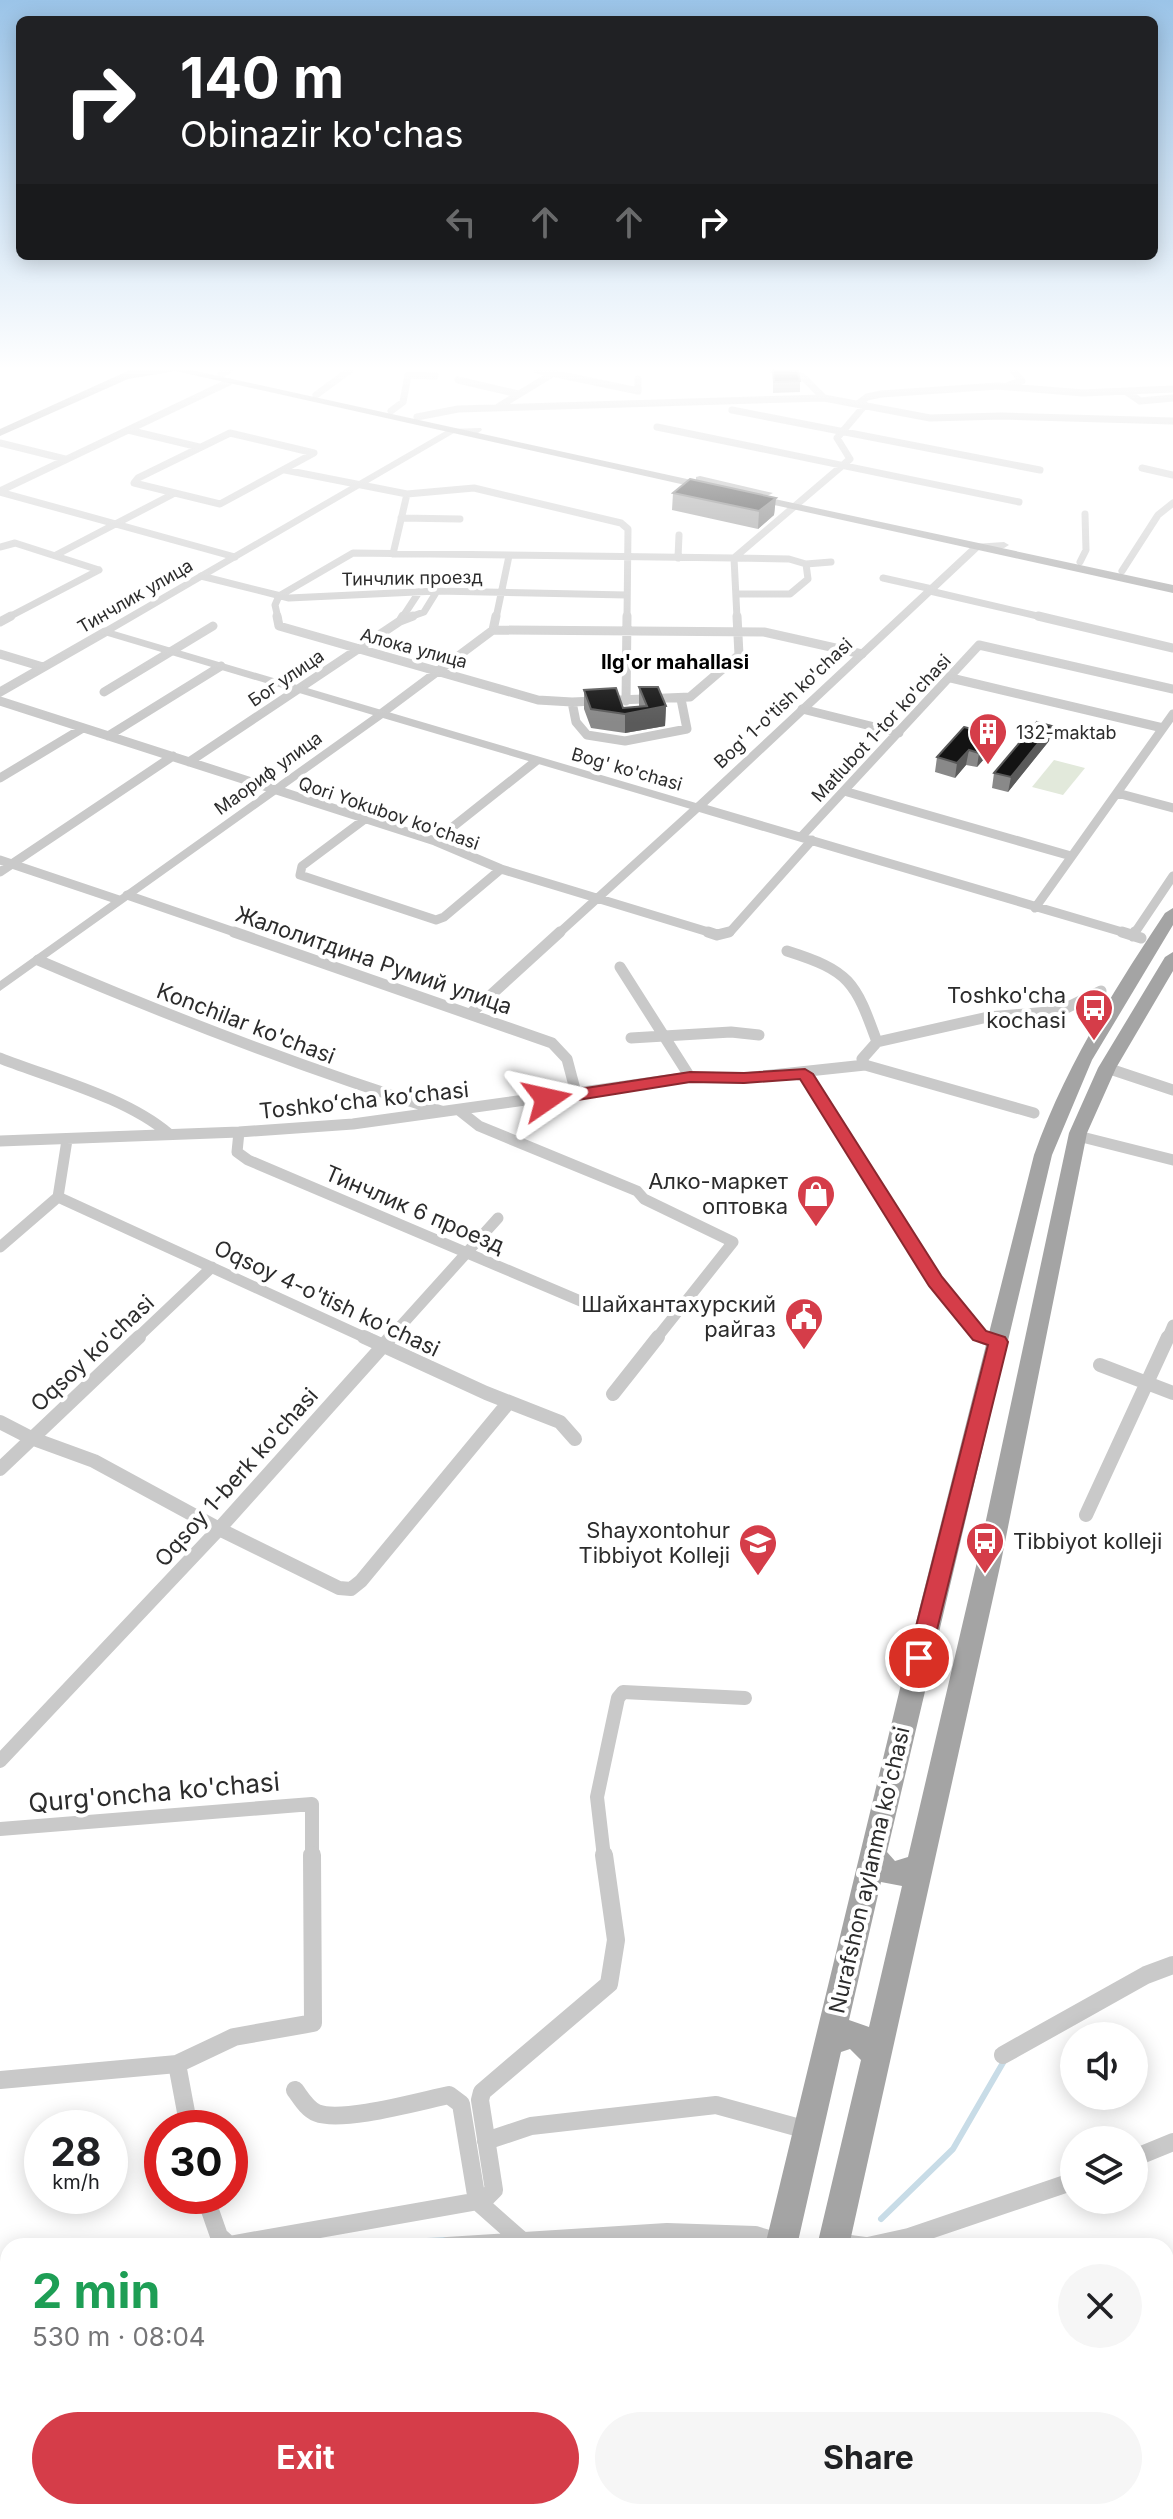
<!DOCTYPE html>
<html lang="en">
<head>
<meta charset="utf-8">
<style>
  body { margin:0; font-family:Inter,sans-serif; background:#f6f6f6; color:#202124; height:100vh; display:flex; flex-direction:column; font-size:30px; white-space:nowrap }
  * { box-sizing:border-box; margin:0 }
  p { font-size:26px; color:#757577 }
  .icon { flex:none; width:44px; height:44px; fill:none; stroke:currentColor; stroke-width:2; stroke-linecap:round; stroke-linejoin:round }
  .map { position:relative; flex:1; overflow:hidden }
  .side { position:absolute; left:0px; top:2238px; width:1174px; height:282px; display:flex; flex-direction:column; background:#fff; border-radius:24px 24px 0 0; box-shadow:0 4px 20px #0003 }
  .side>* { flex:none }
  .top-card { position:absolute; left:16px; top:16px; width:1142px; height:244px; border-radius:12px; box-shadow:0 4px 20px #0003; background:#202124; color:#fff; overflow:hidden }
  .buttons { position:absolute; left:1060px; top:2022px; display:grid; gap:16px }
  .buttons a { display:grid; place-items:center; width:88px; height:88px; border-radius:50%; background:#fff; box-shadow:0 4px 20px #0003; font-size:40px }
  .speed { position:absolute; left:24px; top:2110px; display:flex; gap:16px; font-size:40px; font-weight:700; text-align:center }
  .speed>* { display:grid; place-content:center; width:104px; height:104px; border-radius:50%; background:#fff; box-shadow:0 4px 20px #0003; line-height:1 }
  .speed small { font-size:20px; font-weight:400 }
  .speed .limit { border:12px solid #d22; background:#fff; color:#111 }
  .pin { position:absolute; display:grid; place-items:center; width:68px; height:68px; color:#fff; margin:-34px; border:4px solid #fff; border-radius:50%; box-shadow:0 2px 8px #0007 }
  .me { position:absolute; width:88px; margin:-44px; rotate:79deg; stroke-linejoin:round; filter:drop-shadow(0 0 6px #0008) }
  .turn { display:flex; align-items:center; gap:28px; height:168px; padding:0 32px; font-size:36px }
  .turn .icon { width:104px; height:104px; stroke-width:2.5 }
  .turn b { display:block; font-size:56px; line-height:68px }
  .lanes { display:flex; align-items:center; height:76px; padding:0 32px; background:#0003; justify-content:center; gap:40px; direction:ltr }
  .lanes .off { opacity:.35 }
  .round { display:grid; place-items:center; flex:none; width:84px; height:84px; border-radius:42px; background:#f6f6f6 }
  .headline { display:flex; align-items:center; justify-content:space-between; height:136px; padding:0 32px }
  h1 { font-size:48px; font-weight:700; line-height:60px; color:#1e9e55 }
  .action { display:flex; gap:16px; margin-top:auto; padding:16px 32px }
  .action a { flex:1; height:92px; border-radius:48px; background:#d53d49; color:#fff; font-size:32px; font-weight:700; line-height:92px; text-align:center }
  .action a+a { background:#f6f6f6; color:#202124 }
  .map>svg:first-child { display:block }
  .green { fill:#e2e9db }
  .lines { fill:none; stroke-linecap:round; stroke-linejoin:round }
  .stream { stroke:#c8dce7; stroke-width:6 }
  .minor-far4 { stroke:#c9c9c9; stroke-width:7 }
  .minor-far3 { stroke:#c9c9c9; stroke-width:9 }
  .minor-far2 { stroke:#c9c9c9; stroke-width:11 }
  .minor-far1 { stroke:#c9c9c9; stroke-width:14 }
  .minor { stroke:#c9c9c9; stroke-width:18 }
  .tertiary { fill:#c9c9c9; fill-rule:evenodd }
  .primary { fill:#a4a4a4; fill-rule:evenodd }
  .trunk { fill:#9c9c9c; fill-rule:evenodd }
  .wall { fill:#898989 }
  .shaded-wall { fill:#5a5a5a }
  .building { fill:#131313; stroke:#5a5a5a; stroke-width:2 }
  .route { fill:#d53d49; stroke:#8a282f; stroke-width:2 }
  .labels { text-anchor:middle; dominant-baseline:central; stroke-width:8; stroke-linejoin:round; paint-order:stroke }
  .far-street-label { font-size:18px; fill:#2c2c2c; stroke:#fff }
  .far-poi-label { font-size:18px; fill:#2c2c2c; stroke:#fff; text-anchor:start }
  .far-neighbourhood-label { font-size:20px; font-weight:bold; fill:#000; stroke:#fff }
  .street-label { font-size:22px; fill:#2c2c2c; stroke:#fff }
  .poi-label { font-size:22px; fill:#2c2c2c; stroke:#fff; text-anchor:end }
  .near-street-label { font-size:26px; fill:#2c2c2c; stroke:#fff }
</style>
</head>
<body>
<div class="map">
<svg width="1173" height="2519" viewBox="0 0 1173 2519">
  <rect width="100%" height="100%" fill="#fff"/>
  <!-- green -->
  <path class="green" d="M1054,760l31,8 -22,27 -31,-8z"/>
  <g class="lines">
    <!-- stream -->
    <path class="stream" d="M881,2219l72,-70 51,-88
      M335,2246l110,-6
      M0,2450l8,-6"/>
    <!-- minor-far4 -->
    <path class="minor-far4" d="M537,370l101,21v-12
      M773,370l30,7 21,21
      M221,374l8,-4
      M458,380l60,14
      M1009,385l13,-4 -9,-11
      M1127,392l13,9 33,-3
      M316,395l34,-25
      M858,404l9,-7 14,-3 117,-8 85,7 90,-4
      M498,407l54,-33
      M732,410l308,60
      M391,411l12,-9 5,-27 27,1
      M417,417l41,-8 366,-11 106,20 72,-2 171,5
      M657,427l362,75
      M128,430l71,17
      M230,433l84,20 -94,51 -86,-21 4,-5z
      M0,443l65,16
      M1142,468l31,7
      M285,470l122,24 67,-6 147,35 7,6 -1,89
      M0,491l229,-109
      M0,492l235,65
      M401,518l59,1
      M0,547l15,-4 84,27
      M393,554l14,-60
      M56,555l117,-61
      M678,558l1,-23
      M734,558l55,1 17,5 2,15 -18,15h-54
      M734,558l3,60
      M734,558l116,-99 -13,-21 28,-33
      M1080,562l6,-12 -1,-36
      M806,564l25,-2
      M1122,571l36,-56 15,-12
      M201,576l88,22 148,-7 189,4
      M883,578l49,11
      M930,591l116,27
      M7,618l92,-48
      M278,618l-3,-13 4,-9 74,-43 381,5
      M402,618l17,-26
      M407,618l17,-6 13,-21
      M496,618l13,-62"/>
    <!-- minor-far3 -->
    <path class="minor-far3" d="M277,616l2,10 259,74 34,2 118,-5 49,-42 -2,-39
      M1038,616l135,32
      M400,621l3,-5
      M0,622l11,-6
      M493,630l271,2 98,22
      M0,654l43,13
      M951,678l212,50
      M0,692l105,-60
      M104,692l109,-66
      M0,701l435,140 66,28 214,65
      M626,701l1,-85
      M572,702l4,20 11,13 38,6 62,-12 -6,-30
      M802,709l97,24
      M382,713l111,-83 3,-14
      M108,736l113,-70
      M189,762l211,-141 13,-5
      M0,778l83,-50
      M844,791l227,65
      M1117,793l56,15
      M365,819l-63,47 -2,9 136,45 8,-3 57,-48
      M801,837l178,-192 194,44
      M435,841l101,-80
      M0,860l119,40
      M0,872l173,-116
      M127,895l113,39
      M1035,908l138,-194
      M558,934l140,-127 431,127
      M720,934l10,-2 82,-92
      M1134,934l39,-58"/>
    <!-- minor-far2 -->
    <path class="minor-far2" d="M234,932l318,111 15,16 9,34
      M708,932l9,3 12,-3
      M1122,932l19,6
      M1133,936l2,-4
      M787,951c63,20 68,30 90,91
      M38,960c133,57 264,108 403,151
      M620,967l70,110
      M470,1014l90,-82
      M631,1038l100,-6 28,3
      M0,1058c53,21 126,39 169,76
      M865,1065l-3,-6 15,-17 111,-25 72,-6 41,-20
      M1107,1068l66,22
      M805,1074l130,208 45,54 9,3
      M460,1111l19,15 158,65 7,8 89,43 -77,97
      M239,1132l-2,20 11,8 349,148
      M1078,1136l95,24
      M0,1141l239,-9 114,-8 337,-47 54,1 121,-13 169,48
      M58,1197l310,142
      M58,1197l9,-57
      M0,1247l58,-50
      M136,1339l76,-72
      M389,1339l109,-121
      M1167,1339l6,-14"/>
    <!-- minor-far1 -->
    <path class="minor-far1" d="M364,1337l122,56 74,29 15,17
      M983,1337l15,5
      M1100,1365l73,28
      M613,1394l45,-57
      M0,1422l31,16 63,23 125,68 120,59 12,1 10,-8 148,-179
      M0,1469l139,-132
      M1086,1515l82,-178
      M0,1761l219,-232 172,-192
      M0,1829l312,-25v53
      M604,1857l-7,-60 21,-99 5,-6 122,6"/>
    <!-- minor -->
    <path class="minor" d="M1003,2055l143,-80 27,-10
      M177,2064l12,64
      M0,2080l177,-16 57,-27 79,-14 -1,-168
      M295,2090c6,8 12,19 22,23 25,10 103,-12 132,-18l12,9 16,97 43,38
      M486,2141l45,-15 185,-21 91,25
      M1134,2158l39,-16
      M205,2196l14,40 10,9 255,-45 10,-10 -14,-90 2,-8 127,-108 7,-44 -12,-85
      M834,2242l31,4
      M447,2246l220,-14 88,3 27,8
      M868,2246l41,-9 165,-56
      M299,2512v7"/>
    <!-- tertiary -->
    <path class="tertiary" d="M481,428l1,2 -4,3h-24l-340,198 582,172 278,-259 30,-2 5,3 -5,3 -24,1 -278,261h-8l-311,-92 -383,273v-10l373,-266 -272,-81v-4l348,-201z"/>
    <!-- primary -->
    <path class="primary" d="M171,370h20l505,111v-4l4,-1 73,17 -6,3 -51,-10v4l-4,1z
      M751,494l422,91v8l-426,-94v-4z
      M1173,908v17l-81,135 -40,95 -165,697 8,9 13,-4 69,-295 92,-429 29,-65 67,-111 8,-5v19l-57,97 -29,65 -86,429 -152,684h-32l44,-186 -11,-11 -9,3 -44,194h-32l154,-636 115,-455c31,-88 80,-165 131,-242zM881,1882l21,4 -33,141 -20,-7z
      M710,2512h34l-1,7h-34z
      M771,2512h34l-1,7h-34z"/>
    <!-- trunk -->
    <path class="trunk" d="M130,370h51l-53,9 -128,57v-7z"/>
  </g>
  <!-- wall -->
  <path class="wall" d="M773,370l27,11v11l-27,1z
    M673,493l103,5 -2,17 -16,14 -86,-19z
    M639,687l27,19 -1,20 -40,7 -34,-5 -7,-19v-19l39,18 16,-2z
    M995,735l-3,15 -15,17 -11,-2 -11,13 -20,-6 2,-15z
    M1049,741l-41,51 -16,-4 2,-15z"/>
  <!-- shaded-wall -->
  <path class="shaded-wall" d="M776,498l-2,17 -16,14 1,-18z
    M666,706l-1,20 -40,7v-19z
    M1052,726l-3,15 -41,51 3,-15z
    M995,735l-3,15 -15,17 2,-14z
    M969,750l-3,15 -11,13 2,-15z"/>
  <!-- building -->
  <path class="building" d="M773,370l25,1 2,10 -26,1z
    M690,479l86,19 -17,13 -86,-18z
    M639,687h19l8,19 -41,8 -34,-5 -7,-19 32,-2 7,20 24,-2z
    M1037,722l15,4 -41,51 -17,-4z
    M964,727l31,8 -16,18 -10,-3 -12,13 -20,-6z"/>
  <!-- sky -->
  <linearGradient id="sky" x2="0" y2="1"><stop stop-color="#9bc4e8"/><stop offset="0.51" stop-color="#fff"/><stop offset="1" stop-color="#fff" stop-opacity="0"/></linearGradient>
  <rect width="1173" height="723" fill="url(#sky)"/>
  <!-- route -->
  <path class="route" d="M805,1069l8,5 129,203 44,54 19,6 3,5 -78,316 -3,7 -8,3 -8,-3 -3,-7 80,-313 -15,-5 -44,-54 -129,-207 -56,4 -54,-1 -143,23 -8,-6 8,-5 143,-22 54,1z"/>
  <!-- icons -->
  <defs>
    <g id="building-pin" transform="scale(2)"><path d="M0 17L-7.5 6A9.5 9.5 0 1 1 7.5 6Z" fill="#d53d49" stroke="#fff"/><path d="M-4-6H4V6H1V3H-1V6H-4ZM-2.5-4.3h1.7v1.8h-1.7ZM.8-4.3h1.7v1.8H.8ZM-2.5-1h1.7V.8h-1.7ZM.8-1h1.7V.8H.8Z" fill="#fff"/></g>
    <g id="bus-pin" transform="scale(2)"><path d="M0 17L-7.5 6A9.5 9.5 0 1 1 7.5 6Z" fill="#d53d49" stroke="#fff"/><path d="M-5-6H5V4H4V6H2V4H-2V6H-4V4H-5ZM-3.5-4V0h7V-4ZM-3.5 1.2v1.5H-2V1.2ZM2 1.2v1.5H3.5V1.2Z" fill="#fff"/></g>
    <g id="shop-pin" transform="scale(2)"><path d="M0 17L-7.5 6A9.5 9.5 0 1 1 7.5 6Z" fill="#d53d49" stroke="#fff"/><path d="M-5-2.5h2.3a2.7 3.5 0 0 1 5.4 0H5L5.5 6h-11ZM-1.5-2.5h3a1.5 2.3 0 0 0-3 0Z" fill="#fff"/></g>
    <g id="civic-pin" transform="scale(2)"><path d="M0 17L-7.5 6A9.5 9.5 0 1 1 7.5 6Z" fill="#d53d49" stroke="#fff"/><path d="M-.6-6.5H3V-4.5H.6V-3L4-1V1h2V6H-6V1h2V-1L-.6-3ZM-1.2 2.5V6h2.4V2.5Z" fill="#fff"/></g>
    <g id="university-pin" transform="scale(2)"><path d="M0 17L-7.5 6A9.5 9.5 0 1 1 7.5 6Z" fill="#d53d49" stroke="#fff"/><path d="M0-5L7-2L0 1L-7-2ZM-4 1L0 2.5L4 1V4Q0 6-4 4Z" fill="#fff"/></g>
  </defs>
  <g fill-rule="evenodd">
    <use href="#building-pin" x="988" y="732"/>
    <use href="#bus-pin" x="1094" y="1008"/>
    <use href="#shop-pin" x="816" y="1194"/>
    <use href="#civic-pin" x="804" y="1317"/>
    <use href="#bus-pin" x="985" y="1541"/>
    <use href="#university-pin" x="758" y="1543"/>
  </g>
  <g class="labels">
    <!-- far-street labels -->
    <g class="far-street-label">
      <text transform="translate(412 578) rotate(-1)">Тинчлик проезд</text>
      <text transform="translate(135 596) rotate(-30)">Тинчлик улица</text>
      <text transform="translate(414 648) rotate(15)">Алока улица</text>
      <text transform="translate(286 678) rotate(-34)">Бог улица</text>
      <text transform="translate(783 703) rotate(-43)">Bog' 1-o'tish ko'chasi</text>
      <text transform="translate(881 728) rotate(-47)">Matlubot 1-tor ko'chasi</text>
      <text transform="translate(627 769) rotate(16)">Bog' ko'chasi</text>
      <text transform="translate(268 773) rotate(-36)">Маориф улица</text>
      <text transform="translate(389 813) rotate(19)">Qori Yokubov ko'chasi</text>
    </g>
    <!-- far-poi labels -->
    <g class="far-poi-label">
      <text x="1016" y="732">132-maktab</text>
    </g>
    <!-- far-neighbourhood labels -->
    <g class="far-neighbourhood-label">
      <text x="675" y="662">Ilg'or mahallasi</text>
    </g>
    <!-- street labels -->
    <g class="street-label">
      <text transform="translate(374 960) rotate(19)">Жалолитдина Румий улица</text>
      <text transform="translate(246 1023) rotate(21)">Konchilar ko'chasi</text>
      <text transform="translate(364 1100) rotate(-6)">Toshkoʻcha koʻchasi</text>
      <text transform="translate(415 1209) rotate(23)">Тинчлик 6 проезд</text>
      <text transform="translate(327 1298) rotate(25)">Oqsoy 4-o'tish ko'chasi</text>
      <text transform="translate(92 1353) rotate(-43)">Oqsoy ko'chasi</text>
      <text transform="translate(236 1477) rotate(-48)">Oqsoy 1-berk ko'chasi</text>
      <text transform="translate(869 1870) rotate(-77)">Nurafshon aylanma ko'chasi</text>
    </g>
    <!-- poi labels -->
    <g class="poi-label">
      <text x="1066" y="995">Toshko'cha<tspan x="1066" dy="25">kochasi</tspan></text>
      <text x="788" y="1181">Алко-маркет<tspan x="788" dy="25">оптовка</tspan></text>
      <text x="776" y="1304">Шайхантахурский<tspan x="776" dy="25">райгаз</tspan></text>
      <text x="730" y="1530">Shayxontohur<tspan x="730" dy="25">Tibbiyot Kolleji</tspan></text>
      <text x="1013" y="1541" text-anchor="start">Tibbiyot kolleji</text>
    </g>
    <!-- near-street labels -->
    <g class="near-street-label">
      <text transform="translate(154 1792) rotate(-5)">Qurg'oncha ko'chasi</text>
    </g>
  </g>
</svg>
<div class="buttons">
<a><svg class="icon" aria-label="sound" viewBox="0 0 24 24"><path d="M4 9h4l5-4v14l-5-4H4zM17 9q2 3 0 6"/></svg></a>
<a><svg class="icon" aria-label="layers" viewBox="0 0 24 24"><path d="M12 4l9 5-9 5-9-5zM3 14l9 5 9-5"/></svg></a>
</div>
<div class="speed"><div>28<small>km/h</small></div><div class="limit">30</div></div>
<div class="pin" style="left:919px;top:1658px;background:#d93025"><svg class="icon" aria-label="arrive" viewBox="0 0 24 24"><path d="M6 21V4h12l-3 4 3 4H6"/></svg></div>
<svg class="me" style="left:547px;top:1099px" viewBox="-20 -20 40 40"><path d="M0-17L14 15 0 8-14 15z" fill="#d53d49" stroke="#fff" stroke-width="4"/></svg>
<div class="top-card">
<div class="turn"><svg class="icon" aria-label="right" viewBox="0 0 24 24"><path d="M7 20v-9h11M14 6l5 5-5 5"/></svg><div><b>140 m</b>Obinazir ko'chas</div></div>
<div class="lanes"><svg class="icon off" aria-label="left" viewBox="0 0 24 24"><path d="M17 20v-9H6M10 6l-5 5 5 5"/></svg><svg class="icon off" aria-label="ahead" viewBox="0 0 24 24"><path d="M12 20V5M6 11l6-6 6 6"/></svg><svg class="icon off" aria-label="ahead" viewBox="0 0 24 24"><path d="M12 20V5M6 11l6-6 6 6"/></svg><svg class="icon" aria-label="right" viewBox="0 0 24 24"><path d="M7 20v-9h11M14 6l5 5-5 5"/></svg></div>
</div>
<section class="side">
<div class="headline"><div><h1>2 min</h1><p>530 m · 08:04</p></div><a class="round"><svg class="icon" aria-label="close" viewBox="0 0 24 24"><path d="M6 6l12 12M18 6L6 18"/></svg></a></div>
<div class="action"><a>Exit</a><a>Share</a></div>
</section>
</div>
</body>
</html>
